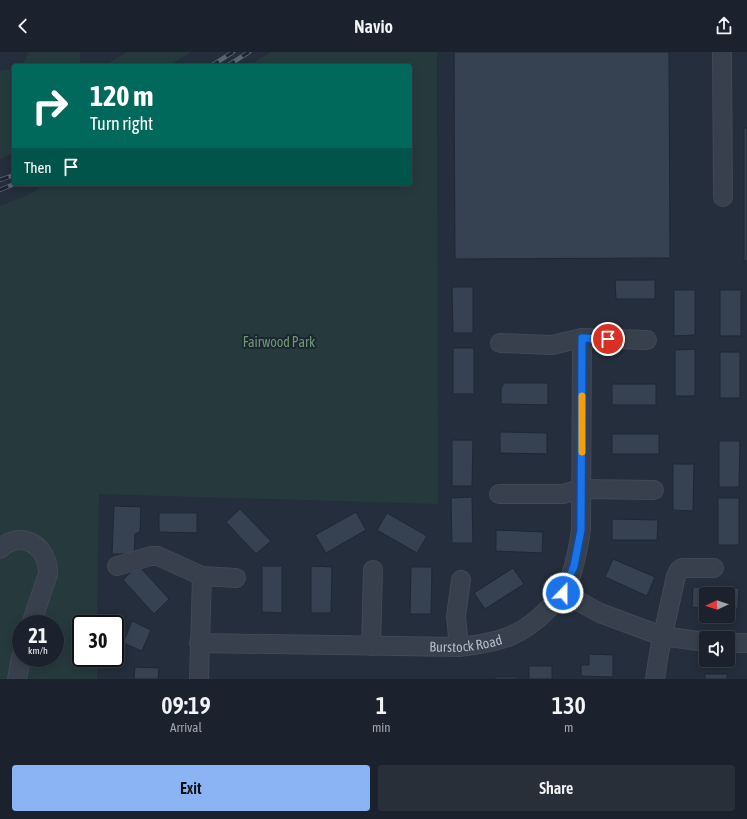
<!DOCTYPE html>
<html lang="en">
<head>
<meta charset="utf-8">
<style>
  body { margin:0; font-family:"Asap Condensed",sans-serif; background:#282f39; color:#f1f3f6; height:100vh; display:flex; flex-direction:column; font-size:15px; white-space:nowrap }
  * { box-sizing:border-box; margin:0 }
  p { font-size:13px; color:#a0a4aa }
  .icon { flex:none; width:22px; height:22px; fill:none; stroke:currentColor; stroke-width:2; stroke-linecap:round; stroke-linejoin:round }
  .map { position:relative; height:627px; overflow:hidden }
  .drawer { display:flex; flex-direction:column; background:#1b222d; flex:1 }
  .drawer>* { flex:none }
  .guide { position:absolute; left:12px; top:12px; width:400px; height:122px; border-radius:4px; box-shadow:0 2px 10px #0003,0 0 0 1px #393f49; background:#00695c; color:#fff; overflow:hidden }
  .needle { width:26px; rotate:267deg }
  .controls { position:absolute; left:699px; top:535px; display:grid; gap:8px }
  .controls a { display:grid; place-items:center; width:36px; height:36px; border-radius:4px; background:#1b222d; box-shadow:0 2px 10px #0003,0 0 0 1px #393f49; font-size:20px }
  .speed { position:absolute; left:12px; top:563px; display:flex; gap:8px; font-size:20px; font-weight:700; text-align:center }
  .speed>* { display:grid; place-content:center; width:52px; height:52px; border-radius:50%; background:#1b222d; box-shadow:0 2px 10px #0003,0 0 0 1px #393f49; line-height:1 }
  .speed small { font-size:10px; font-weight:400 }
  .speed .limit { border:2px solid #111; border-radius:6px; background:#fff; color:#111 }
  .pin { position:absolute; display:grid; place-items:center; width:34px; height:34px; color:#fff; margin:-17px; border:2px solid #fff; border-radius:50%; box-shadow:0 1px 4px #0007 }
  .me { position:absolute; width:44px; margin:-22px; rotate:22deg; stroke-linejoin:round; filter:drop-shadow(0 0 3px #0008) }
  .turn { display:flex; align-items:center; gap:14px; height:84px; padding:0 12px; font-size:18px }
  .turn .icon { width:52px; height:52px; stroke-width:2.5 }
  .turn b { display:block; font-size:28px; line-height:34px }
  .then { display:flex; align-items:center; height:38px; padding:0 12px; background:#0003; gap:8px; font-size:15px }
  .eta { display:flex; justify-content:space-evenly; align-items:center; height:68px; text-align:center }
  .eta b { font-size:24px; font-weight:600; line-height:28px }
  .cta { display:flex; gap:8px; margin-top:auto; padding:8px 12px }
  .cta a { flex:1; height:46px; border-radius:4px; background:#8bb4f5; color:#111; font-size:16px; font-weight:600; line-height:46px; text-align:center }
  .cta a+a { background:#282f39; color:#f1f3f6 }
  header { display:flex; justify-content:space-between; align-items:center; height:52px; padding:0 12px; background:#1b222d; font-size:18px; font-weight:600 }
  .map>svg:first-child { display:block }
  .green { fill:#263a3d; fill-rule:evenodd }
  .building { fill:#364252; stroke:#1f2733 }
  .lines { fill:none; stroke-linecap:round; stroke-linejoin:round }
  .minor-casing { stroke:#414955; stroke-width:20 }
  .minor { stroke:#37404c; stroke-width:18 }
  .rail-casing { stroke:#5a6473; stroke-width:4.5 }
  .rail { stroke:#1d2531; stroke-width:3; stroke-dasharray:9; stroke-linecap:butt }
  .route-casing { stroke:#114b97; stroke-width:10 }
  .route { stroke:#1a73e8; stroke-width:7 }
  .slow { stroke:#f59e0b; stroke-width:7 }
  .labels { text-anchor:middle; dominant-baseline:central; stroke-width:4; stroke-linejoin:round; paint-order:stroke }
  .park-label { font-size:14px; fill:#6b9875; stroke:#1d2531 }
  .street-label { font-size:14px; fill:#b3bbc7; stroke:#1d2531 }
</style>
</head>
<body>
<header><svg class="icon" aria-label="back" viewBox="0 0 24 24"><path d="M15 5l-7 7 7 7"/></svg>Navio<svg class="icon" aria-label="share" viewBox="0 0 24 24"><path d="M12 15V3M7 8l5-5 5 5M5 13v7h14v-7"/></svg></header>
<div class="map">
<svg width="747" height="627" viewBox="0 0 747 627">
  <rect width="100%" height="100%" fill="#242e3c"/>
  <!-- green -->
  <path class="green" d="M29,0h51v14h-58z
    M127,0h64l-23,14h-64z
    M271,0h166l1,452 -339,-10 -2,130h-16v34h16v21h-97v-473l25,-10 23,-12h362v-118h-161zM21,572h34v34h-34z
    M14,16v84l-14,7v-88z"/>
  <!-- building -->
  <path class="building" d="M454,0h215l1,206 -215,1z
    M744,76h3v133h-3z
    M615,228h40v19h-39z
    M452,235h21v46h-20z
    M674,238h21v45l-21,1z
    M720,238h21v46h-21z
    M453,296h21v46h-21z
    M695,297v47h-20v-46z
    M720,300h20v46h-20z
    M503,331h45v22l-47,-1v-17l2,-1z
    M612,332h44v21h-44z
    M500,380l47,1v21l-47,-1z
    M612,382h47v20h-47z
    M452,388h21l-1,46h-20z
    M719,389h21l-1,46h-20z
    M673,412h21l-1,47 -20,-1z
    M472,445l1,46h-21l-1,-45z
    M718,446h21v47h-21z
    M114,454l27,1 -1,25 -5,2 -1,20h-22z
    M240,457l31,32 -15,13 -30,-32z
    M356,460l10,18 -40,23 -11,-18z
    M159,461h38v20l-38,-1z
    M387,461l40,23 -10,17 -40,-23z
    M612,467l46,1 -1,20h-45z
    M496,478l47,2 -1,21 -46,-2z
    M613,507l42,18 -8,19 -42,-19z
    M138,513l31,34 -15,15 -31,-34z
    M262,514h20v47l-20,-1z
    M311,514l21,1 -1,46h-20z
    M411,515h21l-1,47h-21z
    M513,516l11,16 -39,25 -11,-16z
    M693,535l46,1 -1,21h-10v-15h-22v17h-7v-3l-7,-1z
    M132,569l19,9 -9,21 -19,-8z
    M589,602l24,1v22l-32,-1v-11h8z
    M529,614h23v13h-23z
    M135,615l24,1 -1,11h-24z
    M705,622h22v5h-22z
    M495,625h23v2h-23z"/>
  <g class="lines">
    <!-- minor casing -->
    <g class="minor-casing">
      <g id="minor">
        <path d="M722,0l1,145"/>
        <path d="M500,291l52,2 30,-7 65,2"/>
        <path d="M499,442h64l18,-5 73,1"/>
        <path d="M0,497c22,-21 49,-2 48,25l-17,50"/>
        <path d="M117,514l34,-10h7l44,20"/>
        <path d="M563,541l37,20 62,23 44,6"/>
        <path id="s1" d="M199,591l260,4c38,-4 63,-10 90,-39 5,-5 11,-10 15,-16 10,-19 14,-41 17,-62l1,-192"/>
        <path d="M728,591h19"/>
        <path d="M371,594l2,-76"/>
        <path d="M459,595l-3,-31 5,-36"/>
        <path d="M17,627l4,-22"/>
        <path d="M199,627l3,-103 34,2"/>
        <path d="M655,627l4,-26 17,-77 3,-6 3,-2h32"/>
      </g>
    </g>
    <!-- minor -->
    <use href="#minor" class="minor"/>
    <!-- rail casing -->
    <g class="rail-casing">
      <path id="rail" d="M211,14l22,-14
        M227,14l22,-14
        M0,128l14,-5
        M0,138l14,-6"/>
    </g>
    <!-- rail -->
    <use href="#rail" class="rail"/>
  </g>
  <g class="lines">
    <!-- route casing -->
    <g class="route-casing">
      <path id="route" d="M563,541l11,-27 7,-36 1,-192 26,1"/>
    </g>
    <!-- route -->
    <use href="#route" class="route"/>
    <!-- slow -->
    <path class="slow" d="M582,400v-56"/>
  </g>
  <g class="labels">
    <!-- park labels -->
    <g class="park-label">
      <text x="279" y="290">Fairwood Park</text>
    </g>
    <!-- street labels -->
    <g class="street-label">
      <text stroke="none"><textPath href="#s1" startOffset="267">Burstock Road</textPath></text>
    </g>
  </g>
</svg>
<div class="controls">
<a><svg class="needle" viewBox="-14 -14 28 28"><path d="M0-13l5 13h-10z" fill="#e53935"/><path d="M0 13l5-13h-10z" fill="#a0a4aa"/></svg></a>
<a><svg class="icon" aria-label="sound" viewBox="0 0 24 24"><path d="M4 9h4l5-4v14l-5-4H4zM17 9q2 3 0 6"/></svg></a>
</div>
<div class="speed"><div>21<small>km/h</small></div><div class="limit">30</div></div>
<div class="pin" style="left:608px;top:287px;background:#d93025"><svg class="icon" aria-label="arrive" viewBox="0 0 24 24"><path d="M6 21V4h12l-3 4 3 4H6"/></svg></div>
<svg class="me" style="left:563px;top:541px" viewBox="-20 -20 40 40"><circle r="17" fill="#1a73e8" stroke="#fff" stroke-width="3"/><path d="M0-11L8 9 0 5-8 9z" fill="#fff"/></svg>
<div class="guide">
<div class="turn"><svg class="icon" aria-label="right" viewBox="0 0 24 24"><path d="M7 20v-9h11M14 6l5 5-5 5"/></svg><div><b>120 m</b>Turn right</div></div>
<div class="then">Then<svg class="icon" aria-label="arrive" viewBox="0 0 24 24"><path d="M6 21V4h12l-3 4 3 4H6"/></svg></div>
</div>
</div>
<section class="drawer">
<div class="eta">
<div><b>09:19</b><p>Arrival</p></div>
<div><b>1</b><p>min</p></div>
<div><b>130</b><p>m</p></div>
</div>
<div class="cta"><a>Exit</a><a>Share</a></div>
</section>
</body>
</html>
